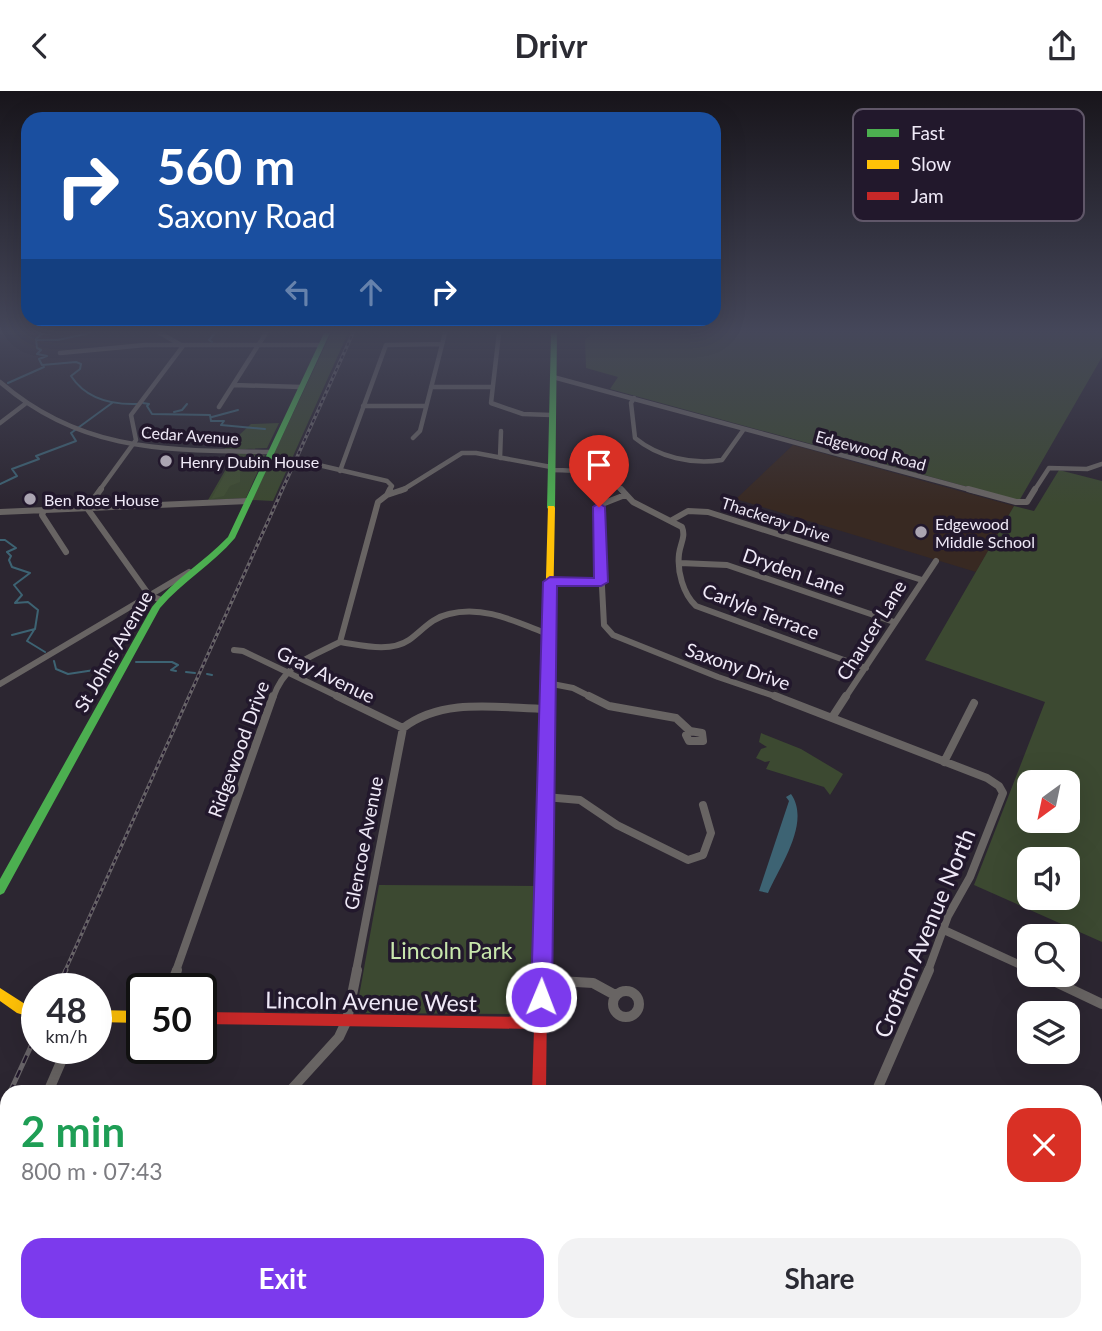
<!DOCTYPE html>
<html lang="en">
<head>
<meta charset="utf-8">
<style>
  body { margin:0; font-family:Lato,sans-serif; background:#f2f2f3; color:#2b2b33; height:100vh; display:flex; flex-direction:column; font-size:26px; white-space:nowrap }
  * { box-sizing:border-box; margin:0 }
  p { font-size:23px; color:#7c7c81 }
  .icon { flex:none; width:38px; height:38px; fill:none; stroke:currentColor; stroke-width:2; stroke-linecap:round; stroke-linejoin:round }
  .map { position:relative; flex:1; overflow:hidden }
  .sheet { position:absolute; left:0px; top:994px; width:1102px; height:247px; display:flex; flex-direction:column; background:#fff; border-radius:21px 21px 0 0; box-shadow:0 7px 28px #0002 }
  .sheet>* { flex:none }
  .guide { position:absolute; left:21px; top:21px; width:700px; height:214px; border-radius:21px; box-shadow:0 7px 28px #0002; background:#1a4fa0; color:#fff; overflow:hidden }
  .needle { width:46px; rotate:213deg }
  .buttons { position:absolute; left:1017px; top:679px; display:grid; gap:14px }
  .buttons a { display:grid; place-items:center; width:63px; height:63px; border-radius:14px; background:#fff; box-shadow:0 7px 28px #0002; font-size:35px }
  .speed { position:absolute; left:21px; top:882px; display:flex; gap:14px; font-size:35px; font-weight:700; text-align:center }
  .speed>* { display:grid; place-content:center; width:91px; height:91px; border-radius:50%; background:#fff; box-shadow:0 7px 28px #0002; line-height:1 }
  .speed small { font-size:18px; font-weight:400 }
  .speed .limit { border:4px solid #111; border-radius:10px; background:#fff; color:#111 }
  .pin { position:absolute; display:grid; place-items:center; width:60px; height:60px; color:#fff; margin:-72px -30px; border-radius:50% 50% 50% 0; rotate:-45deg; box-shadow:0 0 7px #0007 }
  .pin .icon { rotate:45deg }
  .me { position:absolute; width:77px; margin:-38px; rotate:1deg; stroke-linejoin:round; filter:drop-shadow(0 0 5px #0008) }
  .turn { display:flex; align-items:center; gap:24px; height:147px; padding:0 21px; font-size:32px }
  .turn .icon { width:91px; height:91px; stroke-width:2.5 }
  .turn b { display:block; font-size:49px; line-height:60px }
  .lanes { display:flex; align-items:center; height:66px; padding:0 21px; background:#0003; justify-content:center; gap:35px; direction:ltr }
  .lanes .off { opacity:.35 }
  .round { display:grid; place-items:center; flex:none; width:74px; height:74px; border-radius:21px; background:#f2f2f3 }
  .head { display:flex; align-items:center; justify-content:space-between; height:119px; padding:0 21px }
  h1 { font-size:42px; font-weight:700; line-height:52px; color:#1e9e55 }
  .action { display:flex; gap:14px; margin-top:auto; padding:14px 21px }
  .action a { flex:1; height:80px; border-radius:21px; background:#7c3aed; color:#fff; font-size:28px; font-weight:700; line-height:80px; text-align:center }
  .action a+a { background:#f2f2f3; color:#2b2b33 }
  header { display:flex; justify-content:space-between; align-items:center; height:91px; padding:0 21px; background:#fff; font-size:32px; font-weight:700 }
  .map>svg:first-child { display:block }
  .education { fill:#382922 }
  .green { fill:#3c4931; fill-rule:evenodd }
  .forest { fill:#414f34 }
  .water { fill:#3d6373 }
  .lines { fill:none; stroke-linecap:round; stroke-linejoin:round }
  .stream { stroke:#3d6373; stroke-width:2 }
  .street-far3 { stroke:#686463; stroke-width:4.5 }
  .street-far2 { stroke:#686463; stroke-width:6 }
  .street-far1 { stroke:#686463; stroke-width:8 }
  .street { stroke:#686463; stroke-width:10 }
  .fast { fill:#4caf50; fill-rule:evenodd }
  .slow { fill:#ffc107; fill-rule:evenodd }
  .jam { fill:#c62828; fill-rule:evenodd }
  .rail-far1-casing { stroke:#686468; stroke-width:3.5 }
  .rail-casing { stroke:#686468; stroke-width:5 }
  .rail-far1 { stroke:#22182c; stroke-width:2; stroke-dasharray:3.5; stroke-linecap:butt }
  .rail { stroke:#22182c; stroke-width:2.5; stroke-dasharray:8; stroke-linecap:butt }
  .route { fill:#7c3aed; stroke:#51269a; stroke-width:2 }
  .poi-dot { fill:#aba5b2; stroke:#22182c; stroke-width:2.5 }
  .labels { text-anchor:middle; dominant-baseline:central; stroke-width:7; stroke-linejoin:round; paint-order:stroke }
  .far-street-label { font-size:16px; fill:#efe9f7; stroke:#22182c }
  .far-poi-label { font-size:16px; fill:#efe9f7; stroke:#22182c; text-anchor:start }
  .street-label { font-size:19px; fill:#efe9f7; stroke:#22182c }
  .near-street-label { font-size:23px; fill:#efe9f7; stroke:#22182c }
  .near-park-label { font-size:23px; fill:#c8e7ad; stroke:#22182c }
  .key { fill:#22182c; stroke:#605769; stroke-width:2 }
  .key-label { font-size:19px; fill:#efe9f7 }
</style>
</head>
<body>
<header><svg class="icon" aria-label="back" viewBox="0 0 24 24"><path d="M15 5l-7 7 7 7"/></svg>Drivr<svg class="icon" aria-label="share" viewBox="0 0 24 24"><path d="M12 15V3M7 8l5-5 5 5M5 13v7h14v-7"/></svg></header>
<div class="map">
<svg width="1102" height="1240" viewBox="0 0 1102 1240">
  <rect width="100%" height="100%" fill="#2c2631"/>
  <!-- education -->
  <path class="education" d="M793,354l221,61 -38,66 -240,-73z"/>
  <!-- green -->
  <path class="green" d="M331,242h17l-75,168 -21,-1z
    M594,242h508v24l-83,144 -409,-112 8,-12 -32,-9 -1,-29z
    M279,332l-12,25 -44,2 28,-26z
    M240,362l25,2 -19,43 -38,2 26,-45z
    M1059,379l43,11v461l-128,-57 71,-183 -120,-42 89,-154 20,5zM1029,691h39v39h-39zM1029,768h39v39h-39z
    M761,642l40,16 42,25 -13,21 -6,-8 -58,-18 4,-8 -5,1 -9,-4 5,-9 6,-2 -8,-5z
    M379,794l158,1 -6,128 -175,-1z"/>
  <!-- forest -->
  <path class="forest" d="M235,365h15l7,3 -17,10v13l-10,4 -6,10 -13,3z"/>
  <!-- water -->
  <path class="water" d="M791,703c20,28 -11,72 -23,99l-9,-2 30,-90 -3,-4z"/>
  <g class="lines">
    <!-- stream -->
    <path class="stream" d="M36,242l6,1 -6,5 1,9 4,2 -4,4 10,2 -8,3 3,6 34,-3 5,2 -1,5 -9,7c15,23 41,29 67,28
      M37,249h21l32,-7
      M212,251l-3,-2 6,-7
      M8,292l36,-16
      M143,312l6,1 -2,2 5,8 58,1 1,6h13l-3,4 44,4
      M174,321l8,-2 5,-6
      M212,326l26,-7
      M0,393l17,-8 -5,-7 27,-10 -3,-3 40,-15 -5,-8 41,-30
      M0,449h5l11,8 -9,4 4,4 -2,4 3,7 18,6 -16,12 8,10 -7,8 13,-1 10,8 -3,19 -23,6
      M34,539l-7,11 18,11
      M54,570l2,8 12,5 33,-5
      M136,571h36l6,3 -7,5 5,1
      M186,581l9,1
      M207,583l5,1"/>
    <!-- street-far3 -->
    <path class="street-far3" d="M499,242l-8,70 32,11 28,1
      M60,262l85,-8h176
      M553,286l421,114
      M0,291c82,71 167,68 269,70
      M234,294l67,2
      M431,296h60
      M634,307l-3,5 4,35c23,19 57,27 87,22l22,-31
      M363,315h63
      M219,316l47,-74
      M0,332l25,-19
      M413,347l7,-7 25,-98
      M500,367l1,-27
      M310,372l77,18 5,5 -3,5
      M551,379c25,0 53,1 71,21
      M340,380l46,-126 56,-1
      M99,400l37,-51 -5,-25 52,-69 -23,-13
      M401,400l61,-38h14l75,14
      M1034,400l15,-23 38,1 15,-5"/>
    <!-- street-far2 -->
    <path class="street-far2" d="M101,398l-14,19 62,87 12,5
      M621,398l12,13 49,25c4,10 -2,17 -3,27 -2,17 4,40 17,52l170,62
      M968,398l48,13h11l8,-13
      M387,404l3,-6
      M625,404l-23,9 -4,6 6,115 9,10 105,42 62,21
      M44,419l-2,5 24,37
      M0,421l248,-11
      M672,429l16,-9 20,1 214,68
      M680,472l47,2 167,57
      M550,491h51
      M340,551c21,3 50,11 69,-2 14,-10 22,-22 40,-26 35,-9 67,8 99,20
      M234,559l9,1 98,47
      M547,592l26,5 20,10
      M0,593l189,-112
      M273,607c12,-35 36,-40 67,-56l38,-140 9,-7 18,-6
      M845,607l91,-137"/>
    <!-- street-far1 -->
    <path class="street-far1" d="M337,605l66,32
      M589,605l20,10 67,12 14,13
      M775,605l212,82 12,8 4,7 -33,84 -22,39 -20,55
      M833,625l13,-20
      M690,640l12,2 1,8h-14l-3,-6z
      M944,671l30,-59
      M545,706l35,3 37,25 71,35 15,-5 8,-22 -8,-28
      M944,839l85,39
      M176,880l97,-275
      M356,880l47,-243c40,-31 96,-20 144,-19"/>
    <!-- street -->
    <path class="street" d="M1041,884l61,29
      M542,889l51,3 22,12
      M170,898l7,-19
      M613 913a13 13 0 1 1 26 0a13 13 0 1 1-26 0Z
      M48,1001l19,-44
      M289,1001l50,-55 8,-17 10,-50
      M876,1001l53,-122
      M1096,1048l6,3
      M0,1118l7,-17
      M965,1234l10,6
      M74,1240l6,-6
      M925,1240l1,-6
      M997,1240l2,-6"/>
    <!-- fast -->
    <path class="fast" d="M324,242h6l-95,205c-22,26 -53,44 -75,70l-156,285 -4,2v-16l152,-272c21,-27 52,-45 76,-70z
      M551,242h6l-2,175 -4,2 -4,-2z
      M363,1234h18l-2,6h-18z"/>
    <!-- slow -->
    <path class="slow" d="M548,415h6l1,2 -6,318 -1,3 -4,1 -4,-1 -1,-3z
      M0,897l25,16 12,3v12l-20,-6 -17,-12z
      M96,919l46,1v12l-46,-1z"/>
    <!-- jam -->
    <path class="jam" d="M544,731l4,1 1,3 -3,266h-14l2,-63 -333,-5v-12l333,5 5,-191 1,-3z
      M497,1234h16l-2,6h-16z"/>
    <!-- rail-far1 casing -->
    <g class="rail-far1-casing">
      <path id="rail-far1" d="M65,880l288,-638"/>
    </g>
    <!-- rail casing -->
    <g class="rail-casing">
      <path id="rail" d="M57,898l9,-19
        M10,1001l27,-59
        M0,1036l7,-16"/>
    </g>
    <!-- rail-far1 -->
    <use href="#rail-far1" class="rail-far1"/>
    <!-- rail -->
    <use href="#rail" class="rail"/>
  </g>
  <!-- sky -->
  <linearGradient id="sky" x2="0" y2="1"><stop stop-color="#18151b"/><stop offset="0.58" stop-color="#45475a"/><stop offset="1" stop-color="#45475a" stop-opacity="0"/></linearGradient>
  <rect width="1102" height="415" fill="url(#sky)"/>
  <!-- route -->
  <path class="route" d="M599,412l6,4 3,75 -7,4h-44l-5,411 -3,7 -8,3 -7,-3 -3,-7 12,-415 7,-5 44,1 -1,-71z"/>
  <!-- markers -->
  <g class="poi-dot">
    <circle cx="166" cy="370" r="7"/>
    <circle cx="30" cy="408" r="7"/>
    <circle cx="921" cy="441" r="7"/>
  </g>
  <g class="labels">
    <!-- far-street labels -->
    <g class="far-street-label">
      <text transform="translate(190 344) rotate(4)">Cedar Avenue</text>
      <text transform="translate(871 359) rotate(15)">Edgewood Road</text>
      <text transform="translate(776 428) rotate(18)">Thackeray Drive</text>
    </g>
    <!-- far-poi labels -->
    <g class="far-poi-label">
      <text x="180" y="370">Henry Dubin House</text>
      <text x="44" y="408">Ben Rose House</text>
      <text x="935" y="432">Edgewood<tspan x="935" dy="18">Middle School</tspan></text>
    </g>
    <!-- street labels -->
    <g class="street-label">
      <text transform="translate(794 480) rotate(19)">Dryden Lane</text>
      <text transform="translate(761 520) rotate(21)">Carlyle Terrace</text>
      <text transform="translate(871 539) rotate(-58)">Chaucer Lane</text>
      <text transform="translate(113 560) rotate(-60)">St Johns Avenue</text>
      <text transform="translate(738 575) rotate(19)">Saxony Drive</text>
      <text transform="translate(326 583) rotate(26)">Gray Avenue</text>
      <text transform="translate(238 658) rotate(-70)">Ridgewood Drive</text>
      <text transform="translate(363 752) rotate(-79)">Glencoe Avenue</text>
    </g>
    <!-- near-street labels -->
    <g class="near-street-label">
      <text transform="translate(924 842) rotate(-67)">Crofton Avenue North</text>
      <text transform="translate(371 910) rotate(1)">Lincoln Avenue West</text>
    </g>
    <!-- near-park labels -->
    <g class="near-park-label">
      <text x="451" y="859">Lincoln Park</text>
    </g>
  </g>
  <!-- legend -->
  <rect x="853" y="18" width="231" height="112" rx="10" class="key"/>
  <rect x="867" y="38" width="32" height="8" fill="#4caf50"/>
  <rect x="867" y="69" width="32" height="9" fill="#ffc107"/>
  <rect x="867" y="101" width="32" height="8" fill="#c62828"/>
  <g class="key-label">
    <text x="911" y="49">Fast</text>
    <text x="911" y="80">Slow</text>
    <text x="911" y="112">Jam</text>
  </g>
</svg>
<div class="buttons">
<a><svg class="needle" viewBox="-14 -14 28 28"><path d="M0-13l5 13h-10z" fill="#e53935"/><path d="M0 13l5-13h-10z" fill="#7c7c81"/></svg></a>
<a><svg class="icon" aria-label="sound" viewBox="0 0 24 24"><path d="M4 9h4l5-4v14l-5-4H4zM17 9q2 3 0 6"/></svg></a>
<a><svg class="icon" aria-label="search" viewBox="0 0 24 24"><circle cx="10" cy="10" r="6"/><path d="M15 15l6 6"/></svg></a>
<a><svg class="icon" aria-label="layers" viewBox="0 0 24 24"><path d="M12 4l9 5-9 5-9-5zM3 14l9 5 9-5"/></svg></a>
</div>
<div class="speed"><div>48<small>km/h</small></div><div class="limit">50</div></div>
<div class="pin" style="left:599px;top:416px;background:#d93025"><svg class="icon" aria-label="arrive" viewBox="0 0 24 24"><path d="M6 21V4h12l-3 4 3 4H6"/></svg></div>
<svg class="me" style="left:541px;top:906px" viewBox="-20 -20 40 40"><circle r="17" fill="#7c3aed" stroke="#fff" stroke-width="3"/><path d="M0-11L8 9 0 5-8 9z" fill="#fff"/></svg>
<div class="guide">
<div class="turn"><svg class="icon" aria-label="right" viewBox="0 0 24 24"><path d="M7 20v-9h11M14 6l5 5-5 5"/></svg><div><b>560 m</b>Saxony Road</div></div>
<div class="lanes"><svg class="icon off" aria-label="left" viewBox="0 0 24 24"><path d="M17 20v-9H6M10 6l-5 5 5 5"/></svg><svg class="icon off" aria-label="ahead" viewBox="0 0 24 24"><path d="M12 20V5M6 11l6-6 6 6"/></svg><svg class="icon" aria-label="right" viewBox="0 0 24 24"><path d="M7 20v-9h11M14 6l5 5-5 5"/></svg></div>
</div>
<section class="sheet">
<div class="head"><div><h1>2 min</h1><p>800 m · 07:43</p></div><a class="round" style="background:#d93025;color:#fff"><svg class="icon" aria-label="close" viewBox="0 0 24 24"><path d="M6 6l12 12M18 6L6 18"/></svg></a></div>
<div class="action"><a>Exit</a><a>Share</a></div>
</section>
</div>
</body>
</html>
